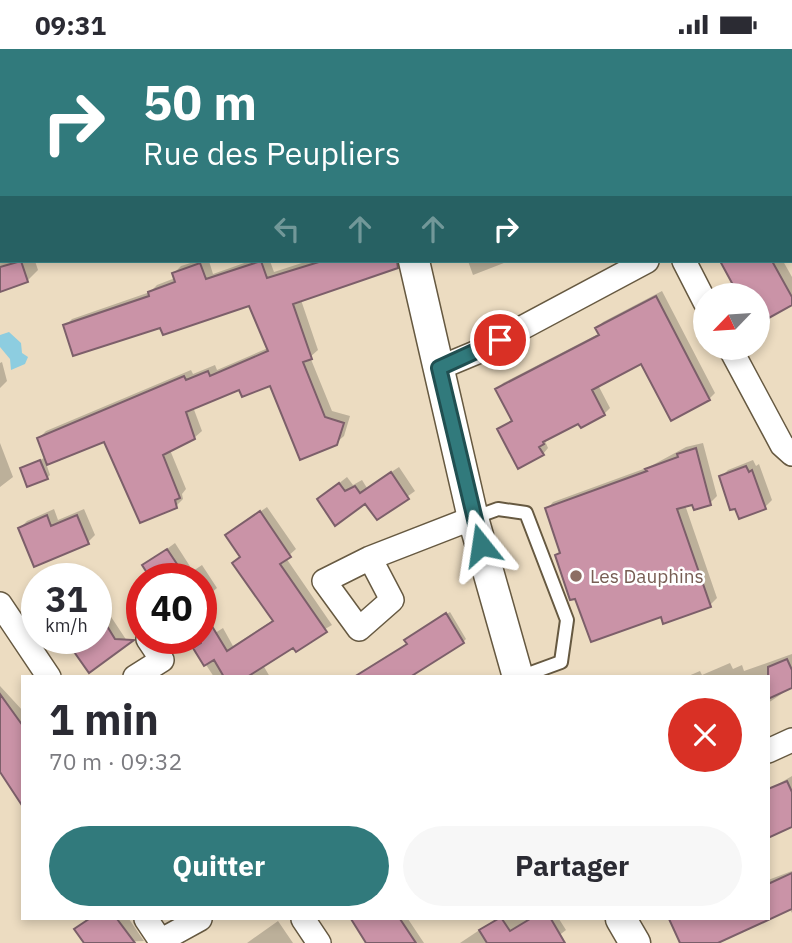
<!DOCTYPE html>
<html lang="fr">
<head>
<meta charset="utf-8">
<style>
  body { margin:0; font-family:"IBM Plex Sans",sans-serif; background:#f7f7f7; color:#2b2b33; height:100vh; display:flex; flex-direction:column; font-size:26px; white-space:nowrap }
  * { box-sizing:border-box; margin:0 }
  p { font-size:23px; color:#7c7c81 }
  .icon { flex:none; width:38px; height:38px; fill:none; stroke:currentColor; stroke-width:2; stroke-linecap:round; stroke-linejoin:round }
  .map { position:relative; flex:1; overflow:hidden }
  .details { position:absolute; left:21px; top:626px; width:749px; height:245px; display:flex; flex-direction:column; background:#fff; border-radius:0px; box-shadow:0 4px 10px #0003 }
  .details>* { flex:none }
  .banner { position:absolute; left:0px; top:0px; width:793px; height:214px; box-shadow:0 4px 10px #0003; background:#317a7c; color:#fff; overflow:hidden }
  .needle { width:46px; rotate:245deg }
  .controls { position:absolute; left:693px; top:234px; display:grid; gap:14px }
  .controls a { display:grid; place-items:center; width:77px; height:77px; border-radius:50%; background:#fff; box-shadow:0 4px 10px #0003; font-size:35px }
  .speed { position:absolute; left:21px; top:514px; display:flex; gap:14px; font-size:35px; font-weight:700; text-align:center }
  .speed>* { display:grid; place-content:center; width:91px; height:91px; border-radius:50%; background:#fff; box-shadow:0 4px 10px #0003; line-height:1 }
  .speed small { font-size:18px; font-weight:400 }
  .speed .limit { border:10px solid #d22; background:#fff; color:#111 }
  .pin { position:absolute; display:grid; place-items:center; width:60px; height:60px; color:#fff; margin:-30px; border:4px solid #fff; border-radius:50%; box-shadow:0 2px 7px #0007 }
  .me { position:absolute; width:77px; margin:-38px; rotate:345deg; stroke-linejoin:round; filter:drop-shadow(0 0 5px #0008) }
  .turn { display:flex; align-items:center; gap:24px; height:147px; padding:0 28px; font-size:32px }
  .turn .icon { width:91px; height:91px; stroke-width:2.5 }
  .turn b { display:block; font-size:49px; line-height:60px }
  .lanes { display:flex; align-items:center; height:66px; padding:0 28px; background:#0003; justify-content:center; gap:35px; direction:ltr }
  .lanes .off { opacity:.35 }
  .round { display:grid; place-items:center; flex:none; width:74px; height:74px; border-radius:37px; background:#f7f7f7 }
  .head { display:flex; align-items:center; justify-content:space-between; height:119px; padding:0 28px }
  h1 { font-size:42px; font-weight:800; line-height:52px }
  .button { display:flex; gap:14px; margin-top:auto; padding:14px 28px }
  .button a { flex:1; height:80px; border-radius:42px; background:#317a7c; color:#fff; font-size:28px; font-weight:800; line-height:80px; text-align:center }
  .button a+a { background:#f7f7f7; color:#2b2b33 }
  .status { display:flex; justify-content:space-between; align-items:center; height:49px; padding:0 35px; background:#fff; direction:ltr }
  .status svg { height:19px; fill:currentColor }
  .map>svg:first-child { display:block }
  .water { fill:#8dcde0 }
  .shadow { fill:#0003 }
  .building { fill:#ca93a7; stroke:#7c5f6a; stroke-width:2 }
  .lines { fill:none; stroke-linecap:round; stroke-linejoin:round }
  .service-casing { stroke:#665941; stroke-width:16 }
  .minor-casing { stroke:#665941; stroke-width:26 }
  .tertiary-casing { stroke:#665941; stroke-width:33 }
  .service { stroke:#fff; stroke-width:12 }
  .minor { stroke:#fff; stroke-width:23 }
  .tertiary { stroke:#fff; stroke-width:30 }
  .route-casing { stroke:#204f51; stroke-width:18 }
  .route { stroke:#317a7c; stroke-width:12 }
  .education-dot { fill:#8d6e63; stroke:#fff; stroke-width:2.5 }
  .labels { text-anchor:middle; dominant-baseline:central; stroke-width:5; stroke-linejoin:round; paint-order:stroke }
  .education-label { font-size:19px; fill:#785e54; stroke:#fff; text-anchor:start }
</style>
</head>
<body>
<div class="status"><b>09:31</b><svg viewBox="0 0 49 12"><path d="M0 12V9h3v3zM5 12V6h3v6zM10 12V3h3v9zM15 12V0h3v12zM26 1h20v11H26zM47 4h2v5h-2z"/></svg></div>
<div class="map">
<svg width="792" height="894" viewBox="0 0 792 894">
  <rect width="100%" height="100%" fill="#ecdcc1"/>
  <!-- water -->
  <path class="water" d="M9,283l12,11 1,10 6,4 -3,7 -14,6 -1,-11 -10,-12v-12z"/>
  <!-- shadow -->
  <path class="shadow" d="M108,0h67v2h-67z
    M791,22h1l-1,43z
    M0,26h2l-2,36z
    M0,104h2l-2,50z
    M0,200l2,12h33l3,9 -11,11 -27,9z
    M197,212h12l4,13 37,-13h20l4,11 34,-11h86l-93,39 17,50 -8,7 22,54 18,5 -6,20 -8,7 -65,-59 -31,4 -47,19 9,24 -8,7 -24,12 16,39 -4,5 1,5 -7,7 -71,-67 -59,24 4,12 -3,3 -25,-9 24,-12 -7,-19 7,-7 145,-61 2,4 22,-9 2,5 51,-22 -18,-44 -88,21 -97,1 7,-7 78,-27 7,-7 18,-7 -1,-5 7,-7z
    M468,212h41l-36,14z
    M731,212h52l9,16v26l-34,19v-26l-33,-30z
    M662,242l53,102 -6,6 -68,-38 -43,24 12,23 -6,6 -25,7 -29,15 -5,5 3,7 -5,6 -44,-25 14,-10 -15,-30 5,-6 97,-50 -3,-5 6,-6z
    M2,313l5,19 -7,7v-25z
    M0,394l13,34 -13,10z
    M703,394l14,53 -7,7 -25,2 32,93 -7,7 -48,10 -105,-59 4,-5 -14,-42 6,-7 96,-35 37,-20z
    M753,411l3,6 3,-2 13,36 -7,7 -44,-30 7,-7z
    M399,418l16,24 -37,27 -12,-16 -47,-3 28,-22 6,8 9,-5 5,8z
    M267,458l29,42 -10,9 46,67 -69,40 7,12h-56l-19,-29 6,-6 22,-14 10,18 42,-27 -33,-63 -15,-21z
    M54,460l4,11 26,-11 11,26 -7,7 -53,23 -15,-37 7,-7z
    M175,494l18,28 9,-6 15,23 -16,13v-22h-48l-9,-13z
    M96,545l31,47 -38,29 -22,-31h29z
    M450,563l16,27 -3,3 -57,35h-51l53,-34 1,-6z
    M792,605v33l-24,16v-26h-82l14,-6 2,4 28,-12 3,6 9,-4 2,6z
    M0,637l23,25v92l-23,-33z
    M792,727v49l-24,-35z
    M792,822v42l-3,-5 -21,10v-38z
    M89,870h40l15,22 -58,2 -9,-14z
    M353,870h55l16,24h-55z
    M496,870h63l7,11 -17,13h-89z
    M278,872l15,22h-46z"/>
  <!-- building -->
  <path class="building" d="M21,212l7,21 -28,10v-25z
    M261,212l6,17 55,-17h75l1,7 -105,36 19,55 -9,3 22,55 19,6 -7,22 -37,15 -30,-74 -28,11 -3,-7 -53,22 9,27 -32,16 17,43 -5,2 2,8 -37,15 -36,-81 -57,23 -10,-27 147,-62 2,4 22,-9 2,5 58,-25 -19,-45 -86,29 -3,-7 -87,28 -10,-31 86,-29 -1,-4 27,-10 -3,-9 28,-10 6,16z
    M720,212h52l20,36v8l-34,19v-28h-19z
    M656,247l54,104 -39,21 -30,-57 -49,26 13,25 -24,13 -3,-4 -35,18 1,2 -5,3 5,8 -26,14 -21,-40 15,-8 -17,-32 104,-54 -4,-7z
    M696,399l15,57 -17,5 -2,-5 -15,4 34,98 -48,17 -2,-7 -70,25 -16,-43 -5,1 -15,-45 5,-2 -15,-45 102,-37 -2,-2 33,-12 -1,-3z
    M40,411l8,19 -21,8 -7,-19z
    M746,417l3,6 3,-2 14,39 -27,10 -4,-10 -5,1 -11,-34z
    M391,423l18,27 -32,21 -12,-16 -30,22 -18,-27 22,-16 6,8 10,-5 5,7z
    M260,462l31,46 -11,7 47,68 -31,20 -3,-4 -46,29h-23l-10,-17 -10,6 -11,-18 8,-5v-35l26,43 46,-30 -41,-58 8,-6 -15,-22z
    M47,466l4,11 26,-11 12,29 -55,23 -16,-39z
    M167,500l20,30h-36l-9,-14z
    M96,559l19,31 19,1 -45,33 -24,-34h31z
    M446,564l18,30 -54,34h-56l53,-33 -3,-4z
    M787,610l5,11v18l-24,11v-32z
    M0,645l23,32v81l-23,-35z
    M787,732l5,11v35l-24,11v-49z
    M792,824v36l-74,34h-38l-11,-24h99v-35z
    M89,870h28l18,24h-51l-10,-14z
    M351,870h49l16,24h-50z
    M498,870h4l8,12 20,-12h21l14,24h-78l-8,-13z"/>
  <g class="lines">
    <!-- service casing -->
    <g class="service-casing">
      <path id="service" d="M473,469l25,-9 28,4 41,107 -6,42 -41,15"/>
    </g>
    <!-- minor casing -->
    <g class="minor-casing">
      <path id="minor" d="M595,0v2
        M543,2l1,-2
        M791,135l1,-1
        M684,212l21,41
        M730,299l52,97 10,9
        M439,319l36,-15 172,-92
        M370,509l22,42 -33,29 -35,-48 46,-23 103,-40
        M0,555l49,73
        M135,628l27,-17 -14,-21
        M768,702l24,-11
        M146,870l16,24
        M303,870l16,24
        M160,892l40,-22"/>
    </g>
    <!-- tertiary casing -->
    <g class="tertiary-casing">
      <path id="tertiary" d="M360,0l1,2
        M414,212l59,257 45,159
        M621,870l14,24"/>
    </g>
    <!-- service -->
    <use href="#service" class="service"/>
    <!-- minor -->
    <use href="#minor" class="minor"/>
    <!-- tertiary -->
    <use href="#tertiary" class="tertiary"/>
  </g>
  <g class="lines">
    <!-- route casing -->
    <g class="route-casing">
      <path id="route" d="M481,496l-42,-177 61,-28"/>
    </g>
    <!-- route -->
    <use href="#route" class="route"/>
  </g>
  <!-- markers -->
  <circle class="education-dot" cx="576" cy="527" r="7"/>
  <g class="labels">
    <!-- education labels -->
    <g class="education-label">
      <text x="590" y="527">Les Dauphins</text>
    </g>
  </g>
</svg>
<div class="controls">
<a><svg class="needle" viewBox="-14 -14 28 28"><path d="M0-13l5 13h-10z" fill="#e53935"/><path d="M0 13l5-13h-10z" fill="#7c7c81"/></svg></a>
</div>
<div class="speed"><div>31<small>km/h</small></div><div class="limit">40</div></div>
<div class="pin" style="left:500px;top:291px;background:#d93025"><svg class="icon" aria-label="arrive" viewBox="0 0 24 24"><path d="M6 21V4h12l-3 4 3 4H6"/></svg></div>
<svg class="me" style="left:481px;top:496px" viewBox="-20 -20 40 40"><path d="M0-17L14 15 0 8-14 15z" fill="#317a7c" stroke="#fff" stroke-width="4"/></svg>
<div class="banner">
<div class="turn"><svg class="icon" aria-label="right" viewBox="0 0 24 24"><path d="M7 20v-9h11M14 6l5 5-5 5"/></svg><div><b>50 m</b>Rue des Peupliers</div></div>
<div class="lanes"><svg class="icon off" aria-label="left" viewBox="0 0 24 24"><path d="M17 20v-9H6M10 6l-5 5 5 5"/></svg><svg class="icon off" aria-label="ahead" viewBox="0 0 24 24"><path d="M12 20V5M6 11l6-6 6 6"/></svg><svg class="icon off" aria-label="ahead" viewBox="0 0 24 24"><path d="M12 20V5M6 11l6-6 6 6"/></svg><svg class="icon" aria-label="right" viewBox="0 0 24 24"><path d="M7 20v-9h11M14 6l5 5-5 5"/></svg></div>
</div>
<section class="details">
<div class="head"><div><h1>1 min</h1><p>70 m · 09:32</p></div><a class="round" style="background:#d93025;color:#fff"><svg class="icon" aria-label="close" viewBox="0 0 24 24"><path d="M6 6l12 12M18 6L6 18"/></svg></a></div>
<div class="button"><a>Quitter</a><a>Partager</a></div>
</section>
</div>
</body>
</html>
